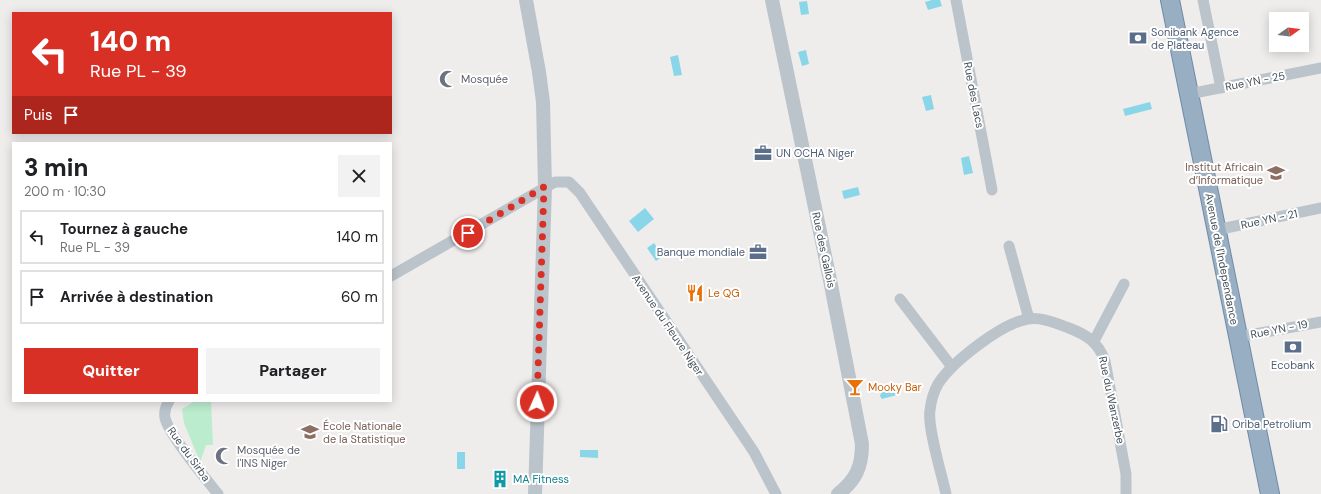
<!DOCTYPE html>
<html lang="fr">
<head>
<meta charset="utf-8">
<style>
  body { margin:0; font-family:"DM Sans",sans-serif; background:#f2f2f2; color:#202124; height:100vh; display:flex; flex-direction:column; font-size:15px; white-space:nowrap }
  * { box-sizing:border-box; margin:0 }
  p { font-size:13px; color:#757577 }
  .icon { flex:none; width:22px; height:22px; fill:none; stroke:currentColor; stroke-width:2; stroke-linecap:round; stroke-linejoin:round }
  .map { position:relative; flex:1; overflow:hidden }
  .panel { position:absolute; left:12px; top:142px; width:380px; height:260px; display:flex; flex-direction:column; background:#fff; border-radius:0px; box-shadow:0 2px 10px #0003 }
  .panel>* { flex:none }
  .banner { position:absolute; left:12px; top:12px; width:380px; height:122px; border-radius:0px; box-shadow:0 2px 10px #0003; background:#d93025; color:#fff; overflow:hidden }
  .needle { width:26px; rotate:76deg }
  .controls { position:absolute; left:1269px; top:12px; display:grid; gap:8px }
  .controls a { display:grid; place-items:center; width:40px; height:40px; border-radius:0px; background:#fff; box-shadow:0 2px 10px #0003; font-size:20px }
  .pin { position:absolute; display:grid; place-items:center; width:34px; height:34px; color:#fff; margin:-17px; border:2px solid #fff; border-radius:50%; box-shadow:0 1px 4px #0007 }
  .me { position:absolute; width:44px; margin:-22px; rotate:2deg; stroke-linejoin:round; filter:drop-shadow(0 0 3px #0008) }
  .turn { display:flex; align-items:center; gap:14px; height:84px; padding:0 12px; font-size:18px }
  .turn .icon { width:52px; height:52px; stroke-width:2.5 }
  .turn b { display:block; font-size:28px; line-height:34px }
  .then { display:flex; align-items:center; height:38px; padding:0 12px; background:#0003; gap:8px; font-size:15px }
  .round { display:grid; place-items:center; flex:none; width:42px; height:42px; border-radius:0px; background:#f2f2f2 }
  .head { display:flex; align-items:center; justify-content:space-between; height:68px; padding:0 12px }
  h1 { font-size:24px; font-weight:800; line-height:30px }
  .action { display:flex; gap:8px; margin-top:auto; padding:8px 12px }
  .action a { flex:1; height:46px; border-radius:0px; background:#d93025; color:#fff; font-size:16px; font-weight:800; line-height:46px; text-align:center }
  .action a+a { background:#f2f2f2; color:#202124 }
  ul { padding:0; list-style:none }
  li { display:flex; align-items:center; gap:12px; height:54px; margin:0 8px 6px; padding:0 4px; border:2px solid #e0e0e0; border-radius:0px }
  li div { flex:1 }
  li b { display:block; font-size:15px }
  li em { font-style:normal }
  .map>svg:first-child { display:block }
  .green { fill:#bbeccd }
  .water { fill:#89d6e8 }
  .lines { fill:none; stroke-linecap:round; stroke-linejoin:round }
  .trunk-casing { stroke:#708ba6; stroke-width:20 }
  .minor { stroke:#bbc4cb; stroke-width:11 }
  .tertiary { stroke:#bbc4cb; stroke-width:14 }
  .trunk { stroke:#98aec2; stroke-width:18 }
  .route { stroke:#d93025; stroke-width:7; stroke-dasharray:0 12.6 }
  .labels { text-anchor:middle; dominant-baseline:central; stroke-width:4; stroke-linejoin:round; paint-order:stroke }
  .service-label { font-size:11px; fill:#4e5e75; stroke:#fff; text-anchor:start }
  .worship-label { font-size:11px; fill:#5b616d; stroke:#fff; text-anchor:start }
  .street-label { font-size:11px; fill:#455059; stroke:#fff }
  .education-label { font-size:11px; fill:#785e54; stroke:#fff; text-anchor:end }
  .food-label { font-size:11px; fill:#c56008; stroke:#fff; text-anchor:start }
  .culture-label { font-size:11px; fill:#0d838f; stroke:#fff; text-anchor:start }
</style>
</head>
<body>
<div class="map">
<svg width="1321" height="494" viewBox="0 0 1321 494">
  <rect width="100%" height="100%" fill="#efecec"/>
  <!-- green -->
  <path class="green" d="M195,401h16l2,44h-7l-6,17 -16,-39 -2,-14z"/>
  <!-- water -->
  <path class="water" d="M932,0h8l2,6 -14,4 -3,-8z
    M807,1l2,13 -8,1 -2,-13z
    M806,50l3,14 -7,2 -4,-14z
    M678,55l4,20 -8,1 -4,-19z
    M931,95l3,14 -8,2 -4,-14z
    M1150,102l2,7 -27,7 -2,-7z
    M969,156l4,17 -9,2 -3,-17z
    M858,187l2,8 -16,4 -2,-8z
    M645,208l9,11 -16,13 -9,-11z
    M654,243l9,13 -7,5 -9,-13z
    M890,387l6,3 1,5 -15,4 -2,-3 2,-6z
    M580,450h18v8l-18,-1z
    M457,452h8v17h-8z"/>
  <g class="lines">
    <!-- trunk casing -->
    <g class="trunk-casing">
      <path id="trunk" d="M1170,0l100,494"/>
    </g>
    <!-- minor -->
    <path class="minor" d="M956,0l36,190
      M1203,0l18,88
      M1189,94l132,-26
      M1216,230l105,-22
      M1009,246l20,73
      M391,276l164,-94h14l11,11 174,259 22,42
      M900,299l52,68
      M1238,337l83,-15
      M1094,341l30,-57
      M169,401c-4,6 -5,11 -4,17 4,17 41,61 53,76
      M946,494c-4,-19 -19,-67 -16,-84 1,-8 4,-19 8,-26 14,-22 64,-61 90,-65 14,-2 27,4 41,9 18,7 29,14 36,33l21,113v20"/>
    <!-- tertiary -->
    <path class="tertiary" d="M526,0l13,72 4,30 2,85 -10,307
      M772,0l58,280 32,164c0,23 -6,36 -24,50"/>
    <!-- trunk -->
    <use href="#trunk" class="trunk"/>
  </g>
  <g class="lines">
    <!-- route -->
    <path class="route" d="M468,233l76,-46 -7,215"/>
  </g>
  <!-- icons -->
  <defs>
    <g id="bank-bare" transform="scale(1.38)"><path d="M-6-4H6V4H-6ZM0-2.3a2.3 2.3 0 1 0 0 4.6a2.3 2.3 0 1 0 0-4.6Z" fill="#5c6f8a" stroke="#fff" stroke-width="2.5" paint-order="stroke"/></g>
    <g id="mosque-bare" transform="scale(1.38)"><path d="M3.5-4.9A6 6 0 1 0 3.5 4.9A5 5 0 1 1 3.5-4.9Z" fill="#6b7280" stroke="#fff" stroke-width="2.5" paint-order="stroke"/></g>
    <g id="office-bare" transform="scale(1.38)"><path d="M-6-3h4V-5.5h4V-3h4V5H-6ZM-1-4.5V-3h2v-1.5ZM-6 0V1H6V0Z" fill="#5c6f8a" stroke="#fff" stroke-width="2.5" paint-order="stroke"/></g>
    <g id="university-bare" transform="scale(1.38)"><path d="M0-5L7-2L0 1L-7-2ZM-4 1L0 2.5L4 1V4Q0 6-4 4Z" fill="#8d6e63" stroke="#fff" stroke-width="2.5" paint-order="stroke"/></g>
    <g id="restaurant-bare" transform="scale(1.38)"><path d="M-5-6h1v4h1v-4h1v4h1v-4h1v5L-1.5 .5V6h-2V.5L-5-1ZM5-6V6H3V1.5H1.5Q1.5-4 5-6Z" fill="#e8710a" stroke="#fff" stroke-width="2.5" paint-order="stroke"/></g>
    <g id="bar-bare" transform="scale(1.38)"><path d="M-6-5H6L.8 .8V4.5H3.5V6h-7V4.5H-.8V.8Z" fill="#e8710a" stroke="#fff" stroke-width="2.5" paint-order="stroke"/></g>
    <g id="fuel-bare" transform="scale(1.38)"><path d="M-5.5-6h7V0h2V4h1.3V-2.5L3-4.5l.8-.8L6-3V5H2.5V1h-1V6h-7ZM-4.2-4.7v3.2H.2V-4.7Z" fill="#5c6f8a" stroke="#fff" stroke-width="2.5" paint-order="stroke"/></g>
    <g id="building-bare" transform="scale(1.38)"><path d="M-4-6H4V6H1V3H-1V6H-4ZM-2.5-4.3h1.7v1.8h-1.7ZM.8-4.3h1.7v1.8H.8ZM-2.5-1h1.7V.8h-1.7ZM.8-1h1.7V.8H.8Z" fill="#0f9aa8" stroke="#fff" stroke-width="2.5" paint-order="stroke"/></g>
  </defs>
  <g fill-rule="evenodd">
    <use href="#bank-bare" x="1138" y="38"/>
    <use href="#mosque-bare" x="448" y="79"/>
    <use href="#office-bare" x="763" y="153"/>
    <use href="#university-bare" x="1276" y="173"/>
    <use href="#office-bare" x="758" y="252"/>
    <use href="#restaurant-bare" x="695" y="293"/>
    <use href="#bank-bare" x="1293" y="347"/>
    <use href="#bar-bare" x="855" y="387"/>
    <use href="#fuel-bare" x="1219" y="424"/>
    <use href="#university-bare" x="310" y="432"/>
    <use href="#mosque-bare" x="224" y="456"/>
    <use href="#building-bare" x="500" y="479"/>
  </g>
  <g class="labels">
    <!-- service labels -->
    <g class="service-label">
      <text x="1151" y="32">Sonibank Agence<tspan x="1151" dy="13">de Plateau</tspan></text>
      <text x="776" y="153">UN OCHA Niger</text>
      <text x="745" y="252" text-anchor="end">Banque mondiale</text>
      <text x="1293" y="365" text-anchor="middle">Ecobank</text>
      <text x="1232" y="424">Oriba Petrolium</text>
    </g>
    <!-- worship labels -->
    <g class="worship-label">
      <text x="461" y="79">Mosquée</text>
      <text x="237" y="450">Mosquée de<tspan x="237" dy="13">l'INS Niger</tspan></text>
    </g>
    <!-- street labels -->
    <g class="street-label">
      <text transform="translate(1255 81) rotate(-11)">Rue YN - 25</text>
      <text transform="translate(974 95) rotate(79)">Rue des Lacs</text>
      <text transform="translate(1269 219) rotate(-12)">Rue YN - 21</text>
      <text transform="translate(824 250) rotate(78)">Rue des Gallois</text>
      <text transform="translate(1222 259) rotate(79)">Avenue de l'Independance</text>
      <text transform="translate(668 325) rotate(56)">Avenue du Fleuve Niger</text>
      <text transform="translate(1279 329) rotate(-11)">Rue YN - 19</text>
      <text transform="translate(1112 400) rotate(78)">Rue du Wanzerbe</text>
      <text transform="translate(189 454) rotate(54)">Rue du Sirba</text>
    </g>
    <!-- education labels -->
    <g class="education-label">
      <text x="1263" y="167">Institut Africain<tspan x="1263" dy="13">d’Informatique</tspan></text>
      <text x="323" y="426" text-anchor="start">École Nationale<tspan x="323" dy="13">de la Statistique</tspan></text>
    </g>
    <!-- food labels -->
    <g class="food-label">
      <text x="708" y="293">Le QG</text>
      <text x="868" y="387">Mooky Bar</text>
    </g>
    <!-- culture labels -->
    <g class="culture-label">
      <text x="513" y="479">MA Fitness</text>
    </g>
  </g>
</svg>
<div class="controls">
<a><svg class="needle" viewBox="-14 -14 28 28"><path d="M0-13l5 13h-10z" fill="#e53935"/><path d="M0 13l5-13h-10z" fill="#757577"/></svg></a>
</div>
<div class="pin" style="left:468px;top:233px;background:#d93025"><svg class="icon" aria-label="arrive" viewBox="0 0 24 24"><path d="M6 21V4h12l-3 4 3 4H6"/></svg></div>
<svg class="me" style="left:537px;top:402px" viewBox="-20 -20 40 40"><circle r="17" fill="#d93025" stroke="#fff" stroke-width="3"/><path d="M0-11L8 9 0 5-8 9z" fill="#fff"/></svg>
<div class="banner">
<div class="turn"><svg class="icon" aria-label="left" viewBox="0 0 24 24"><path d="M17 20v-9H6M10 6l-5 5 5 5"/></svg><div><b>140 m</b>Rue PL - 39</div></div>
<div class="then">Puis<svg class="icon" aria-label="arrive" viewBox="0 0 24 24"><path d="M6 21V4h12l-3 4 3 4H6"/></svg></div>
</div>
<section class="panel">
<div class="head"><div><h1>3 min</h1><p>200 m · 10:30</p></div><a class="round"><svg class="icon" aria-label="close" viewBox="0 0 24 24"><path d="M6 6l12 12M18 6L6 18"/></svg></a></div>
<ul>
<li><svg class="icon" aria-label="left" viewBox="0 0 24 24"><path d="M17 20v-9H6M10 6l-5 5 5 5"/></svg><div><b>Tournez à gauche</b><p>Rue PL - 39</p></div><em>140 m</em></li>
<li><svg class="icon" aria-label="arrive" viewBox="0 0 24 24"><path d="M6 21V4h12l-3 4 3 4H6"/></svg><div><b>Arrivée à destination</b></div><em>60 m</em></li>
</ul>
<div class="action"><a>Quitter</a><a>Partager</a></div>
</section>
</div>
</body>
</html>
